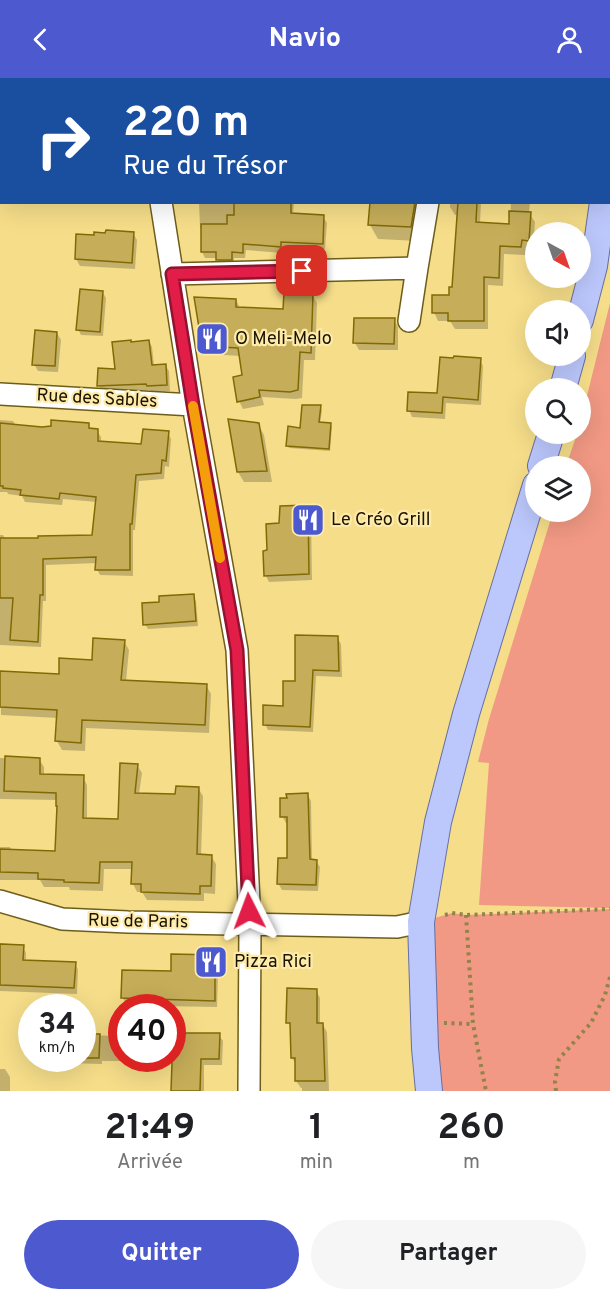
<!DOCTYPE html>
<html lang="fr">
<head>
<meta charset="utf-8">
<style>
  body { margin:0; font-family:Overpass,sans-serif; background:#f6f6f6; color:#202124; height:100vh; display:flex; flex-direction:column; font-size:22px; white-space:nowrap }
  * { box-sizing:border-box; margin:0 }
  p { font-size:20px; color:#757577 }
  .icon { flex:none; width:33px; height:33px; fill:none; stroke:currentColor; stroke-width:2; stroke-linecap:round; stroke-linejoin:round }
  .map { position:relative; height:1013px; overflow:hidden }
  .side { display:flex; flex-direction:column; background:#fff; flex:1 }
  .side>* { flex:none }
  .top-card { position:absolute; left:0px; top:0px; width:610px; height:126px; box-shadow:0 6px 24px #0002; background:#1a4fa0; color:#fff; overflow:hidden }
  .needle { width:39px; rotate:140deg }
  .controls { position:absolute; left:525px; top:144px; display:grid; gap:12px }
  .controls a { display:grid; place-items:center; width:66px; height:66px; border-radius:50%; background:#fff; box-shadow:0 6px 24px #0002; font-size:30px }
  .speed { position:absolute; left:18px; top:916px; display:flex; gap:12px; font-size:30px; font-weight:700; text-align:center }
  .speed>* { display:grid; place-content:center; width:78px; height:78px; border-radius:50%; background:#fff; box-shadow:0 6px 24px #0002; line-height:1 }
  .speed small { font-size:15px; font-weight:400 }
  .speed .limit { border:9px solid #d22; background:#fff; color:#111 }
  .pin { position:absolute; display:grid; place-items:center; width:51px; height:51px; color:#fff; margin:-26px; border-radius:12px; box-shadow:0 3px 9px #0006 }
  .me { position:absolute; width:66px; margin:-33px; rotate:357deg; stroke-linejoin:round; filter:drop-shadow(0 0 4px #0008) }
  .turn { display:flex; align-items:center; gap:21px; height:126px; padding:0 24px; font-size:27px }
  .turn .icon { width:78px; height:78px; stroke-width:2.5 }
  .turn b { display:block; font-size:42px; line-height:51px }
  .eta { display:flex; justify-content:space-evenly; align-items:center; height:102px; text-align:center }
  .eta b { font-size:36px; font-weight:700; line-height:42px }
  .cta { display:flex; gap:12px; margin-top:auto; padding:12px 24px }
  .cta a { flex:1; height:69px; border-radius:36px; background:#4d59cf; color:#fff; font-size:24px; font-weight:700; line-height:69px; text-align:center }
  .cta a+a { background:#f6f6f6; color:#202124 }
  header { display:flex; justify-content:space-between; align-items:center; height:78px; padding:0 24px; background:#4d59cf; color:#fff; font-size:27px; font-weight:700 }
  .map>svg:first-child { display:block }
  .green { fill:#f19984 }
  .shadow { fill:#0003 }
  .building { fill:#c5ad59; stroke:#816a04; stroke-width:1.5 }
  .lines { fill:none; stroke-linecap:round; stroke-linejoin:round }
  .minor-casing { stroke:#6e5d1a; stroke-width:24 }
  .major-casing { stroke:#666fa2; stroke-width:28 }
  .path { stroke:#92824b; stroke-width:4; stroke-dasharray:3 4.5; stroke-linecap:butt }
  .minor { stroke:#fff; stroke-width:21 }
  .major { stroke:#bcc7fc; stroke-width:26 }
  .route-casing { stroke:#92132f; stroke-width:15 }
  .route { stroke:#e11d48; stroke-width:10 }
  .slow { stroke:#f59e0b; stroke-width:10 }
  .labels { text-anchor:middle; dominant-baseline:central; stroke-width:4.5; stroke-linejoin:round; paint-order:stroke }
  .poi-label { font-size:18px; fill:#1a1300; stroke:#feeba9; text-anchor:start }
  .street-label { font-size:18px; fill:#1a1300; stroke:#feeba9 }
</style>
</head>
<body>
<header><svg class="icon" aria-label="back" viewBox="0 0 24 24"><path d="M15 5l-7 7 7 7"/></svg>Navio<svg class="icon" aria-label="person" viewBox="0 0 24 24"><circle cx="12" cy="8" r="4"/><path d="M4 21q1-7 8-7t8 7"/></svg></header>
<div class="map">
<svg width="610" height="1013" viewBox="0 0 610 1013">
  <rect width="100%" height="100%" fill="#f5dd89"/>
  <!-- green -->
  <path class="green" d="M610,225v605l-131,-3 10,-142 -11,-1 11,-43 64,-207h27v-46h-14l11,-32h3l1,-14z
    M610,831v182h-181l-8,-169 31,-9 14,2z"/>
  <!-- shadow -->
  <path class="shadow" d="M289,0h75l19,2h-94z
    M473,0h39v2h-40z
    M0,12h2v36h-2z
    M199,124h95l-1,13 30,2 4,6 -2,26 -41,-1 -1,5 -37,-3 -1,8h-11v7h-13l-4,-7h-12l-3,-6 1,-21 -3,-4z
    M371,124h54l-7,39 -40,-2 -8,-14z
    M450,124h31l-1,22 30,2 1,-24h19l-1,11 6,9 -2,27 -7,-1 -1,7 -21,-1 -1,32 -15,-1v44h-33l-5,-8h-12l-4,-9 16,-16 3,-8 6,-73h-4l-5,-8z
    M133,155l4,7 -2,29 -55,-3 -4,-7 19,-22z
    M103,215l3,5 -3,38 -22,-1 -3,-6z
    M312,217l5,8 -2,57h-11l-2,38 -6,1 -34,-2 2,8 -21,4 -4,-8 5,-25 -4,-20 -31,-2 -5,-8 32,-46 4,8 45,3z
    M394,242l4,7v23h-39l-4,-7z
    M57,255l4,7 -3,32 -20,-1 -4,-7z
    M149,263l3,6 2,19 11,-1 4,6 1,20 -18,1 -2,-2 -48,1 -3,-5 18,-16 15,-27z
    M480,282l3,6 -2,39 -35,-2 -1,16 -33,-2 -3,-7 30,-15z
    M320,329l2,3 -2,14h10l2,3 -2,24 -41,-3 -2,-3z
    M0,342l13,1 3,5 26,2 46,-4 3,6 6,1 4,6v6l41,3 26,-13 3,6 -2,28 -4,-1 -1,13 -25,2 -4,49h-2v46l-33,-1 -3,-6v-6l-51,2v36h-3l-2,46 -41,-2v-110h3l3,5 87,-3 4,-35 -34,-3 -1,6 -37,-3 -3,-6 -14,-2 -1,-2h-7z
    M258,346l6,11 8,47h-28l-6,-10z
    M307,428l4,7 1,67 -43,2 -3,-6 2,-24z
    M193,518l3,5 2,25 -50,3 -3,-5 15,-20z
    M337,559l4,7 1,33 -26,-1 -3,56 -45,-2 -3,-6 19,-17z
    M124,563l5,9 -3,31 80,4 5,9 -2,39 -123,-5 -1,23 -23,-1 -5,-9 1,-23 -57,-3 -1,-42 60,3 33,-15z
    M0,680l39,1 5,8v9l39,1 4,8v34l32,1 18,-55 5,8 -3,21 38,2 21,-8 5,8 -2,60h10l5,8 -1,30 -11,-1v8l-57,-1 -5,-8h-5l-4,-8v-15h-29l-1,22 -33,-1 -1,-3h-25l-4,-7h-40v-33h10l2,4 45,1v-52l-57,-1z
    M307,716l4,7 1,60h4l4,6 -2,24 -36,-1 -4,-7 11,-23 -1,-37h-2l-4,-7 6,-17z
    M0,865l12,1 1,2 10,1 3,6v9l49,1 3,7 -1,24 -77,-3z
    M217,878l4,7v13h-3l-1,31 -58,-1v2h-31l1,-4h-3l-3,-6 50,-25z
    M316,912l4,8v27h3l4,7 2,59h-27v-3h-1l-5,-7 1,-15 -5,-8v-30l-4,-6z
    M172,956l47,1 4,6 -1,24h-18v26h-32v-30h-70v3l-35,-1 -3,-4h18v-24l40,1v23h50z
    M0,991h5l5,8v14h-10z"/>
  <!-- building -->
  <path class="building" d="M234,124h57v11l33,2 -1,29 -42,-2v5l-38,-3v9l-11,-1v8h-16v-8h-15v-28h26v-9h7z
    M370,124h45l-4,25 -43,-2z
    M458,124h19l-1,20 33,2v-13l22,1 -2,29 -7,-1 -1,7 -21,-1 -1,32 -15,-1v44h-36v-8h-16v-18h17v-8h3z
    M106,152l28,2 -2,31 -57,-4 1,-25 18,1v-3l11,1z
    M80,211l23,2 -3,41 -24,-2z
    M284,215l29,1 -2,59 -11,-1 -2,38 -8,2 -31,-2 1,7 -23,5 -4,-25 9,-2 -4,-27 -36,-2 -8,-49 42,2v8l47,2z
    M354,240h41l-1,26 -41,-1z
    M35,252l22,2 -2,34 -23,-1z
    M131,262v2l18,-2 3,25 14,-1 1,21 -20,1 -1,-2 -49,2 1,-18 17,1 -3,-27z
    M454,278l27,2 -3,42 -35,-3 -1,16 -35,-2 1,-19 29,1 3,-36 13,1z
    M302,327h19l-2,17 12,1 -2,26 -43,-3 2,-20 12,2z
    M228,341l31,4 8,48 -30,1z
    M51,342l38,3v5l9,1v12l43,3 2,-15 26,2 -3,30 -4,-1 -1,13 -25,2 -4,49h-2v46h-35l1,-13 -53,2v36h-3l-2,47 -28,-2 3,-42h-13v-60h38v-2l54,-1 4,-38 -36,-4 -1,6 -39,-4 1,-5 -18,-2v-2h-3v-63l42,4 9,-1z
    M308,427l1,69 -45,2 -1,-25 4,-1 -1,-26 13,-1 1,-17z
    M194,516l2,27 -53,4 -1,-22 17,-1v-6z
    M295,557l43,1 1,35 -26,-1 -3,57 -47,-2v-20l20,1v-25h12z
    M93,560l32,2 -4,40 86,4 -2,41 -123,-5 -1,23 -26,-2 2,-31 -57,-3v-36l59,3v-16l33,2z
    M5,678l35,2v16l44,1 -1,43 35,1 2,-56 18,1 -3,29 40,1 1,-8 23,1 -2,67 15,1 -1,31h-11v8l-59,-2v-8h-10l1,-22h-32l-1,21 -35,-1v-2l-26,-1v-6l-38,-1v-23l55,2 2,-45h-1v-13l-52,-2z
    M308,715l2,66 7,1 -1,25 -39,-1 1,-26h9v-41h-7v-19h7l-1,-4z
    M0,866l24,1 -1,15 53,2 -2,26 -74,-3z
    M171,876l47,1v15h-3v31l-94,-3 1,-28 49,1z
    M287,910l30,1v34h6l2,58h-30v-23h-4l-1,-35h-4z
    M173,955h47l-1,26h-18l-1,32h-29z
    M82,956h18l-1,24h-17z"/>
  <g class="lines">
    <!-- minor casing -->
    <g class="minor-casing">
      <path id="minor" d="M141,0v2
        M161,124l32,203 44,245 13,274 -1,167
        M172,196l245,-6 11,-66
        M409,243l8,-53
        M0,316l193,11
        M0,823l62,18 66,3 269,5 24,-5"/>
    </g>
    <!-- major casing -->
    <g class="major-casing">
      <path id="major" d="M609,75l1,-8
        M580,242l14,-54 9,-64
        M563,310l9,-32
        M541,388l10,-32
        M429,1013l-4,-43 -4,-126 17,-100 28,-108 70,-229"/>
    </g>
    <!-- path -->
    <path class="path" d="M445,837l7,-2 14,2 144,-6
      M466,837l7,109 13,67
      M444,945l29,1
      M556,1013l-1,-9 4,-23 32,-36 14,-28 5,-18"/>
    <!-- minor -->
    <use href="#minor" class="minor"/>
    <!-- major -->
    <use href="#major" class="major"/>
  </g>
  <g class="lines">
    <!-- route casing -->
    <g class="route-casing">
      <path id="route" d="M249,833l-12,-261 -44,-245 -21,-131 130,-3"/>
    </g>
    <!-- route -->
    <use href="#route" class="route"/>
    <!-- slow -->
    <path class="slow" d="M193,328l27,152"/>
  </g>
  <!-- icons -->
  <defs>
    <g id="restaurant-square" transform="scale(1.725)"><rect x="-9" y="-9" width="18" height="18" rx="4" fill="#4d59cf" stroke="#feeba9"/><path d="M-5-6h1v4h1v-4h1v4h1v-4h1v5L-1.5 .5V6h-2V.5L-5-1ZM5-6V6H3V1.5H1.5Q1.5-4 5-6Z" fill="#fff"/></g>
  </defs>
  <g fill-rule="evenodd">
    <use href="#restaurant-square" x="212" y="261"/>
    <use href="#restaurant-square" x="308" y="442"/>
    <use href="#restaurant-square" x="211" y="884"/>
  </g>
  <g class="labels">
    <!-- poi labels -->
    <g class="poi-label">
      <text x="235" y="261">O Meli-Melo</text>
      <text x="331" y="442">Le Créo Grill</text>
      <text x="234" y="884">Pizza Rici</text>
    </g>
    <!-- street labels -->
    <g class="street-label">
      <text transform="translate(97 321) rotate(3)">Rue des Sables</text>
      <text transform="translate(138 844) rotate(1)">Rue de Paris</text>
    </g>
  </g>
</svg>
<div class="controls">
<a><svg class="needle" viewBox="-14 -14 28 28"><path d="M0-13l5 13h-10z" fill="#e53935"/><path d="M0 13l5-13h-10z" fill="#757577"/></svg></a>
<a><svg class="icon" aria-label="sound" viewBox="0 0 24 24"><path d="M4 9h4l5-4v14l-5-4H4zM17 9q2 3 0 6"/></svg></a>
<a><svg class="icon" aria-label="search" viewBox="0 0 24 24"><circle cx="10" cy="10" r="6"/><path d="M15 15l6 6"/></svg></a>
<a><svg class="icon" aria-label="layers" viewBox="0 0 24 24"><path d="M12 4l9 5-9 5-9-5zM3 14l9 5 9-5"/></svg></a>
</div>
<div class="speed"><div>34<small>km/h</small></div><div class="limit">40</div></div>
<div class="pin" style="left:302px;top:193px;background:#d93025"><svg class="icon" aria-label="arrive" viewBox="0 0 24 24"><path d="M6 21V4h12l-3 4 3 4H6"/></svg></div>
<svg class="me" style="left:249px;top:833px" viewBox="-20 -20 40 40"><path d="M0-17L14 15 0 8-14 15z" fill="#e11d48" stroke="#fff" stroke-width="4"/></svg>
<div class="top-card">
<div class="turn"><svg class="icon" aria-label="right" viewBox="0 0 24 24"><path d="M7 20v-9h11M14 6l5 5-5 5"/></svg><div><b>220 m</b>Rue du Trésor</div></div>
</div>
</div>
<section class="side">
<div class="eta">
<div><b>21:49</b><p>Arrivée</p></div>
<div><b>1</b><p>min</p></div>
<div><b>260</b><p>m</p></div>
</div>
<div class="cta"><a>Quitter</a><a>Partager</a></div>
</section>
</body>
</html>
